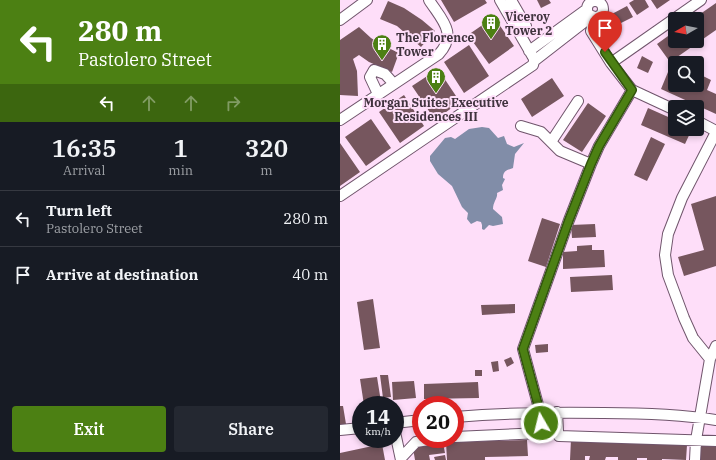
<!DOCTYPE html>
<html lang="en">
<head>
<meta charset="utf-8">
<style>
  body { margin:0; font-family:"IBM Plex Serif",serif; background:#242831; color:#f1f3f6; height:100vh; display:flex; flex-direction:column; font-size:15px; white-space:nowrap }
  * { box-sizing:border-box; margin:0 }
  p { font-size:13px; color:#9ea1a6 }
  .icon { flex:none; width:22px; height:22px; fill:none; stroke:currentColor; stroke-width:2; stroke-linecap:round; stroke-linejoin:round }
  .map { position:relative; flex:1; overflow:hidden }
  .panel { display:flex; flex-direction:column; background:#171b24; width:340px }
  .panel>* { flex:none }
  .banner { background:#4c8013; color:#fff; overflow:hidden }
  .needle { width:26px; rotate:261deg }
  .controls { position:absolute; left:328px; top:12px; display:grid; gap:8px }
  .controls a { display:grid; place-items:center; width:36px; height:36px; border-radius:4px; background:#171b24; box-shadow:0 2px 6px #0003; font-size:20px }
  .speed { position:absolute; left:12px; top:396px; display:flex; gap:8px; font-size:20px; font-weight:700; text-align:center }
  .speed>* { display:grid; place-content:center; width:52px; height:52px; border-radius:50%; background:#171b24; box-shadow:0 2px 6px #0003; line-height:1 }
  .speed small { font-size:10px; font-weight:400 }
  .speed .limit { border:6px solid #d22; background:#fff; color:#111 }
  .pin { position:absolute; display:grid; place-items:center; width:34px; height:34px; color:#fff; margin:-41px -17px; border-radius:50% 50% 50% 0; rotate:-45deg; box-shadow:0 0 4px #0007 }
  .pin .icon { rotate:45deg }
  .me { position:absolute; width:44px; margin:-22px; rotate:352deg; stroke-linejoin:round; filter:drop-shadow(0 0 3px #0008) }
  .turn { display:flex; align-items:center; gap:14px; height:84px; padding:0 12px; font-size:18px }
  .turn .icon { width:52px; height:52px; stroke-width:2.5 }
  .turn b { display:block; font-size:28px; line-height:34px }
  .lanes { display:flex; align-items:center; height:38px; padding:0 12px; background:#0003; justify-content:center; gap:20px; direction:ltr }
  .lanes .off { opacity:.35 }
  .eta { display:flex; justify-content:space-evenly; align-items:center; height:68px; text-align:center }
  .eta b { font-size:24px; font-weight:600; line-height:28px }
  .button { display:flex; gap:8px; margin-top:auto; padding:8px 12px }
  .button a { flex:1; height:46px; border-radius:4px; background:#4c8013; color:#fff; font-size:16px; font-weight:600; line-height:46px; text-align:center }
  .button a+a { background:#242831; color:#f1f3f6 }
  ul { padding:0; list-style:none }
  li { display:flex; align-items:center; gap:12px; height:56px; padding:0 12px; border-top:1px solid #363941 }
  li div { flex:1 }
  li b { display:block; font-size:15px }
  li em { font-style:normal }
  main { display:flex; flex:1; min-height:0 }
  .map>svg:first-child { display:block }
  .water { fill:#818da8 }
  .building { fill:#76565e }
  .lines { fill:none; stroke-linecap:round; stroke-linejoin:round }
  .minor-casing { stroke:#70556c; stroke-width:12 }
  .minor { stroke:#fff; stroke-width:10 }
  .route-casing { stroke:#31530c; stroke-width:10 }
  .route { stroke:#4c8013; stroke-width:7 }
  .labels { text-anchor:middle; dominant-baseline:central; stroke-width:4; stroke-linejoin:round; paint-order:stroke }
  .poi-label { font-size:12px; font-weight:bold; fill:#40333e; stroke:#fedef9; text-anchor:start }
</style>
</head>
<body>
<main>
<section class="panel">
<div class="banner">
<div class="turn"><svg class="icon" aria-label="left" viewBox="0 0 24 24"><path d="M17 20v-9H6M10 6l-5 5 5 5"/></svg><div><b>280 m</b>Pastolero Street</div></div>
<div class="lanes"><svg class="icon" aria-label="left" viewBox="0 0 24 24"><path d="M17 20v-9H6M10 6l-5 5 5 5"/></svg><svg class="icon off" aria-label="ahead" viewBox="0 0 24 24"><path d="M12 20V5M6 11l6-6 6 6"/></svg><svg class="icon off" aria-label="ahead" viewBox="0 0 24 24"><path d="M12 20V5M6 11l6-6 6 6"/></svg><svg class="icon off" aria-label="right" viewBox="0 0 24 24"><path d="M7 20v-9h11M14 6l5 5-5 5"/></svg></div>
</div>
<div class="eta">
<div><b>16:35</b><p>Arrival</p></div>
<div><b>1</b><p>min</p></div>
<div><b>320</b><p>m</p></div>
</div>
<ul>
<li><svg class="icon" aria-label="left" viewBox="0 0 24 24"><path d="M17 20v-9H6M10 6l-5 5 5 5"/></svg><div><b>Turn left</b><p>Pastolero Street</p></div><em>280 m</em></li>
<li><svg class="icon" aria-label="arrive" viewBox="0 0 24 24"><path d="M6 21V4h12l-3 4 3 4H6"/></svg><div><b>Arrive at destination</b></div><em>40 m</em></li>
</ul>
<div class="button"><a>Exit</a><a>Share</a></div>
</section>
<div class="map">
<svg width="376" height="460" viewBox="0 0 376 460">
  <rect width="100%" height="100%" fill="#fedef9"/>
  <!-- water -->
  <path class="water" d="M142,127l7,1 9,10 6,-2 3,8 7,3 10,-4 -9,11 -2,14c-5,2 -10,2 -10,10l2,1 -3,6 1,5 -6,3c1,5 -4,9 -4,16l9,8 1,7 -10,2 -4,-1 -5,5 -2,-1v-4l-1,-3 -4,-1 -6,3 -4,-5 1,-6 -6,-6 -10,-21 -14,-12 -8,-13v-5l15,-18 6,-1 4,2 14,-10z"/>
  <!-- building -->
  <path class="building" d="M101,0h44l2,3 -33,19z
    M197,0h12l2,3 -10,5z
    M294,0h11l4,7 -12,8 -8,-12z
    M311,0h19l-13,9z
    M48,1l16,7 18,12 13,11 -14,16 -24,-21 -17,-7z
    M376,3v27l-46,32 -13,-18 18,-13v10h22v-22h-4z
    M287,6l6,11 -18,9 -5,-11z
    M154,17l20,29 -25,18 -21,-29z
    M19,27l12,11 11,7 17,8 -7,19 -23,-10 -10,-7 -6,4 4,12 1,25 -18,-1v-55z
    M129,45l20,31 -25,17 -20,-31z
    M302,56l11,6 -5,11 -11,-5z
    M98,69l22,33 -25,18 -23,-34z
    M328,72l7,3v10h22v-12l14,7 -4,10 9,4v20l-55,-25z
    M212,78l12,18 -32,21 -11,-18z
    M64,95l20,31 -24,17 -21,-31z
    M248,103l18,13 -24,36 -19,-12z
    M308,108l27,12v9h17l-7,15 -44,-19z
    M31,119l20,29 -25,18 -21,-29z
    M311,137l14,7 -18,37 -13,-6z
    M0,143l20,29 -20,14z
    M376,196v70l-32,10 -6,-19 26,-7 -13,-46z
    M202,218l18,6 -14,43 -18,-6z
    M255,224l1,13 -24,1 -1,-13z
    M252,245v5h12l1,17 -42,2v-17l14,-1v-5z
    M272,275l1,15 -42,2 -1,-15z
    M33,299l7,49 -16,2 -7,-48z
    M175,304v9l-33,2 -1,-10z
    M208,344v8l-12,1 -1,-8z
    M171,357l3,6 -7,4 -3,-7z
    M158,361l1,10 -6,1 -2,-10z
    M135,370h7v6h-7z
    M40,375h8l3,22 -8,1z
    M37,377l4,25 -17,3 -4,-26z
    M74,381l2,17 -23,2 -1,-18z
    M138,382l1,16 -55,1v-15z
    M0,406h3l3,18 -6,1z
    M231,439l116,6 -1,15 -24,-1v1h-15v-2h-10v2h-19v-3h-12l-1,3h-16l1,-4h-5v4h-15z
    M187,440l1,16 -43,1v3h-38l-1,-18z
    M103,443l2,10 -16,2 1,5h-15l-2,-12z
    M42,444l3,16h-45v-7z
    M361,445l15,1v14h-16z
    M105,455l1,5h-11l-1,-3z"/>
  <g class="lines">
    <!-- minor casing -->
    <g class="minor-casing">
      <path id="minor" d="M160,0l33,57
        M171,0l15,26
        M247 9a8 8 0 1 1 16 0a8 8 0 1 1-16 0Z
        M255,17l-4,14 20,32 21,27 43,20
        M0,20l27,-20
        M189,51l58,-42
        M271,63l90,-63
        M38,94l-8,-17 4,-7 11,4 9,10
        M0,120l99,-66c19,-21 2,-35 -10,-54
        M357,121l19,10
        M181,126l20,6 19,19 31,13
        M211,142l27,-41
        M0,196l193,-131 1,-4 58,-45
        M370,359l6,-13
        M217,412l1,19 1,5 157,5
        M115,417c50,-4 99,-5 149,-4 37,0 75,1 112,7
        M55,423l26,-3
        M0,430l21,-2
        M55,432l6,28
        M115,437l86,-4 -1,-21 -17,-63 46,-129 22,-56 8,-18 33,-56
        M61,458l15,-16 19,-3
        M355,460l1,-20 14,-81 -17,-21 -9,-20 -16,-43 -3,-20 3,-21 14,-36 34,-66"/>
    </g>
    <!-- minor -->
    <use href="#minor" class="minor"/>
  </g>
  <g class="lines">
    <!-- route casing -->
    <g class="route-casing">
      <path id="route" d="M201,423l-1,-11 -17,-63 46,-129 22,-56 8,-18 33,-56 -27,-38"/>
    </g>
    <!-- route -->
    <use href="#route" class="route"/>
  </g>
  <!-- icons -->
  <defs>
    <g id="building-pin" transform="scale(1)"><path d="M0 17L-7.5 6A9.5 9.5 0 1 1 7.5 6Z" fill="#4c8013" stroke="#fedef9"/><path d="M-4-6H4V6H1V3H-1V6H-4ZM-2.5-4.3h1.7v1.8h-1.7ZM.8-4.3h1.7v1.8H.8ZM-2.5-1h1.7V.8h-1.7ZM.8-1h1.7V.8H.8Z" fill="#fff"/></g>
  </defs>
  <g fill-rule="evenodd">
    <use href="#building-pin" x="151" y="23"/>
    <use href="#building-pin" x="42" y="44"/>
    <use href="#building-pin" x="96" y="77"/>
  </g>
  <g class="labels">
    <!-- poi labels -->
    <g class="poi-label">
      <text x="165" y="16">Viceroy<tspan x="165" dy="14">Tower 2</tspan></text>
      <text x="56" y="37">The Florence<tspan x="56" dy="14">Tower</tspan></text>
      <text x="96" y="102" text-anchor="middle">Morgan Suites Executive<tspan x="96" dy="14">Residences III</tspan></text>
    </g>
  </g>
</svg>
<div class="controls">
<a><svg class="needle" viewBox="-14 -14 28 28"><path d="M0-13l5 13h-10z" fill="#e53935"/><path d="M0 13l5-13h-10z" fill="#9ea1a6"/></svg></a>
<a><svg class="icon" aria-label="search" viewBox="0 0 24 24"><circle cx="10" cy="10" r="6"/><path d="M15 15l6 6"/></svg></a>
<a><svg class="icon" aria-label="layers" viewBox="0 0 24 24"><path d="M12 4l9 5-9 5-9-5zM3 14l9 5 9-5"/></svg></a>
</div>
<div class="speed"><div>14<small>km/h</small></div><div class="limit">20</div></div>
<div class="pin" style="left:265px;top:52px;background:#d93025"><svg class="icon" aria-label="arrive" viewBox="0 0 24 24"><path d="M6 21V4h12l-3 4 3 4H6"/></svg></div>
<svg class="me" style="left:201px;top:423px" viewBox="-20 -20 40 40"><circle r="17" fill="#4c8013" stroke="#fff" stroke-width="3"/><path d="M0-11L8 9 0 5-8 9z" fill="#fff"/></svg>
</div>
</main>
</body>
</html>
